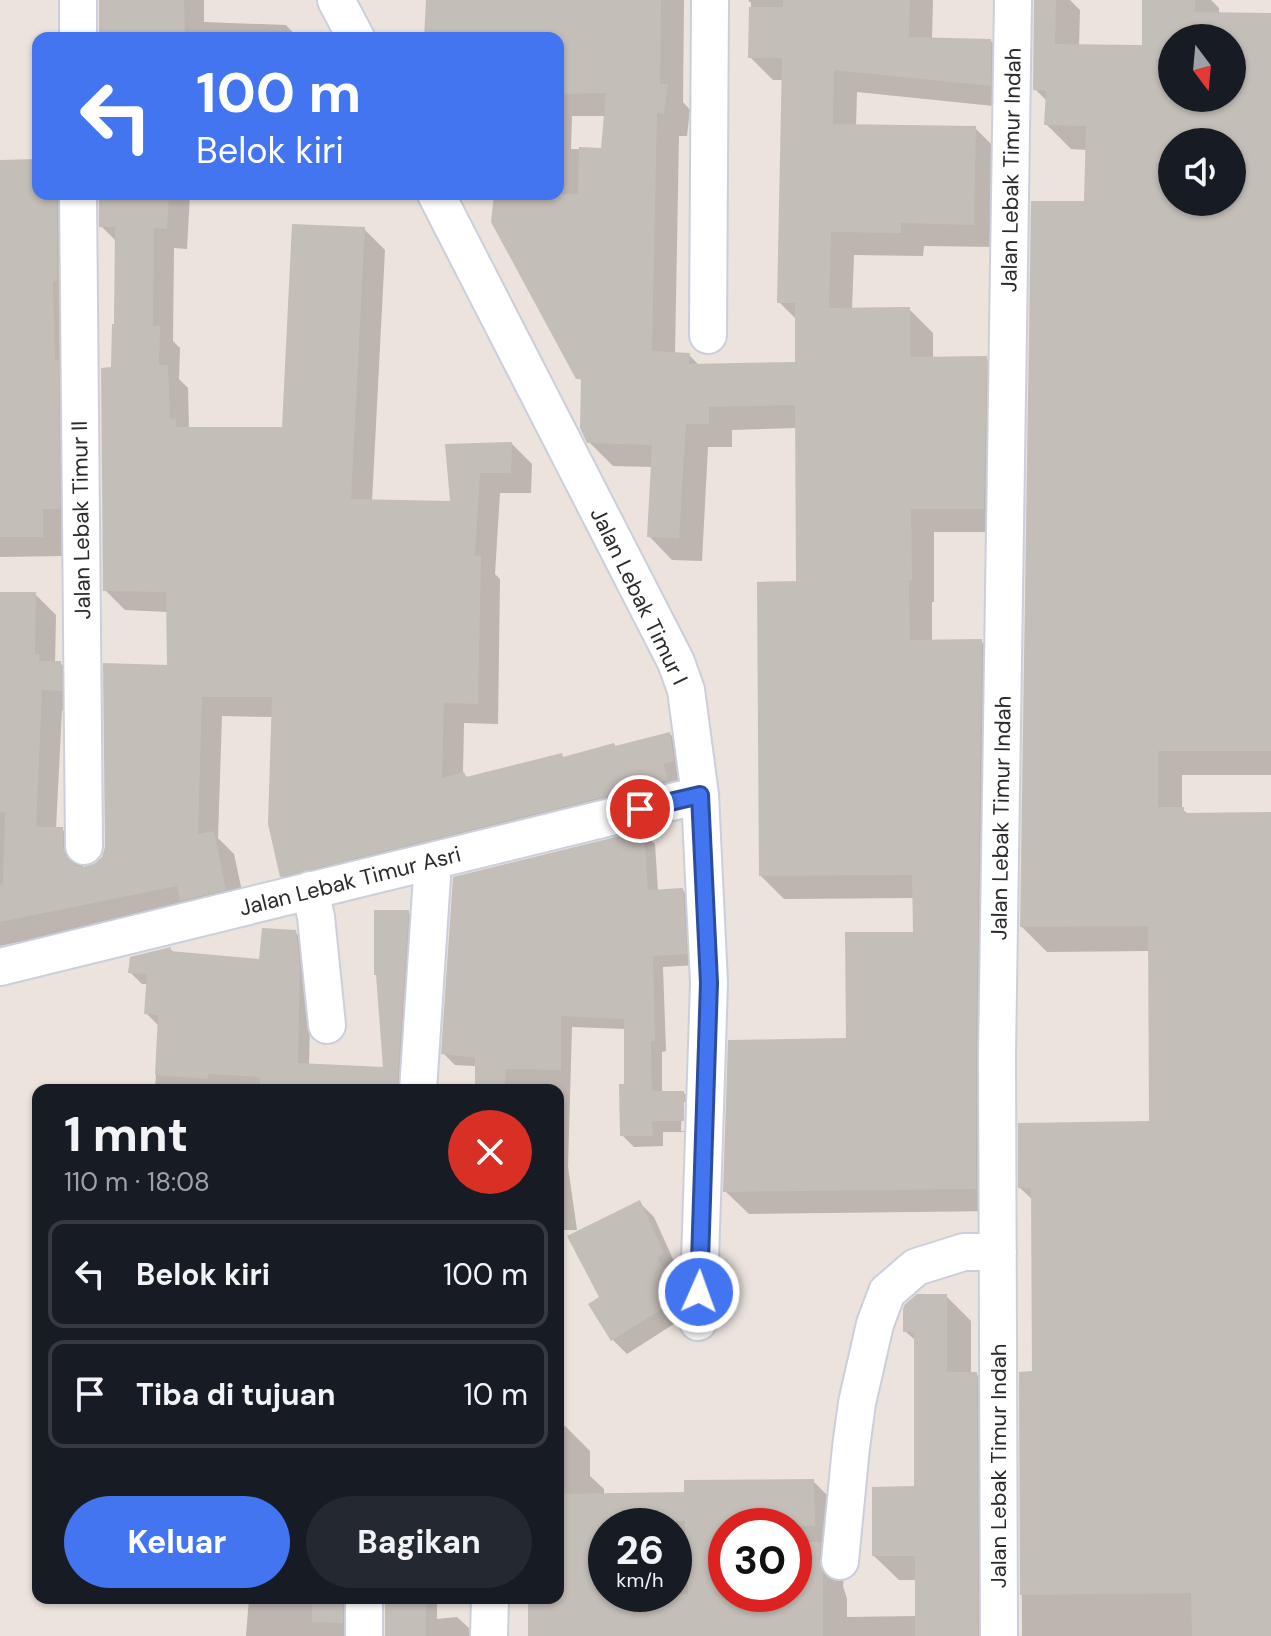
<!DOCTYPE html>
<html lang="id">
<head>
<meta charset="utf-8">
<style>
  body { margin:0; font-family:"DM Sans",sans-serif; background:#242831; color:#f1f3f6; height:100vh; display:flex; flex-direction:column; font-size:30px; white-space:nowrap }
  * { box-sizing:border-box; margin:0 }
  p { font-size:26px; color:#9ea1a6 }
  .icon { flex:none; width:44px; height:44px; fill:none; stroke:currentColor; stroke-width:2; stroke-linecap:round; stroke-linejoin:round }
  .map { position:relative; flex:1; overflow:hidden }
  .panel { position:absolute; left:32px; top:1084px; width:532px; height:520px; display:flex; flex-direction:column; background:#171b24; border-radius:16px; box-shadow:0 2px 6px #0004 }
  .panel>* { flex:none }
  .banner { position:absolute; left:32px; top:32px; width:532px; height:168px; border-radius:16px; box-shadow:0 2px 6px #0004; background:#4475f0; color:#fff; overflow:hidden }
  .needle { width:52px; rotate:164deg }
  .buttons { position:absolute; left:1158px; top:24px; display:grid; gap:16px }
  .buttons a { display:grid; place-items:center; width:88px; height:88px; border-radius:50%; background:#171b24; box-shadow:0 2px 6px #0004; font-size:40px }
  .speed { position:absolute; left:588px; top:1508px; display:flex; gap:16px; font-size:40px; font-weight:700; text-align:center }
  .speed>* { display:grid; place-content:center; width:104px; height:104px; border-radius:50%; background:#171b24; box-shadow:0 2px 6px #0004; line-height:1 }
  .speed small { font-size:20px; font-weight:400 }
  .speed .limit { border:12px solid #d22; background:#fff; color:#111 }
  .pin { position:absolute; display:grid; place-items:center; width:68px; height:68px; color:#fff; margin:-34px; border:4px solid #fff; border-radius:50%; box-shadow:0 2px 8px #0007 }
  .me { position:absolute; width:88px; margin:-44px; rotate:2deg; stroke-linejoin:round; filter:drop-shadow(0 0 6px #0008) }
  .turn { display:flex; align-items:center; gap:28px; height:168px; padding:0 32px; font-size:36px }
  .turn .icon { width:104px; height:104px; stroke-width:2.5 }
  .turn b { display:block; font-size:56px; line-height:68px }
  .round { display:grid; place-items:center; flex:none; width:84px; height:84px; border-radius:42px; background:#242831 }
  .head { display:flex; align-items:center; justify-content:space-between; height:136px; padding:0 32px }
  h1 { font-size:48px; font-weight:700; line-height:60px }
  .primary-button { display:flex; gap:16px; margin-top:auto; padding:16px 32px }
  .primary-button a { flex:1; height:92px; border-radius:48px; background:#4475f0; color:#fff; font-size:32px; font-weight:700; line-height:92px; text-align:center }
  .primary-button a+a { background:#242831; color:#f1f3f6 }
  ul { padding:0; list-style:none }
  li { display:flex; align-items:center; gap:24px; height:108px; margin:0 16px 12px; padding:0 16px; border:4px solid #363941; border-radius:16px }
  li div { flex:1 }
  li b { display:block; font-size:30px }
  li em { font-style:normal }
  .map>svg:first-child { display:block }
  .shadow { fill:#0003; fill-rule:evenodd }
  .building { fill:#c4beb8; fill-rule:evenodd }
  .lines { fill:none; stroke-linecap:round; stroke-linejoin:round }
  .minor-casing { stroke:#cbcfdb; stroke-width:40 }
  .minor { stroke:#fff; stroke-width:36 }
  .route-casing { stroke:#2c4c9c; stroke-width:20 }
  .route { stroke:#4475f0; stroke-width:14 }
  .labels { text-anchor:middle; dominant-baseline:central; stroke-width:7; stroke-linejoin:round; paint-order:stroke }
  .street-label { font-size:22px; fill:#2a2a2a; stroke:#fff }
</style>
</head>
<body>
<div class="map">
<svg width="1271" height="1636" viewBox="0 0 1271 1636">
  <rect width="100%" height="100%" fill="#ebe3dc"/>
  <!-- shadow -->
  <path class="shadow" d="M101,0h103v22l82,3 12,13h-197z
    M428,0h256l-1,102 7,8 -3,26h-8l-4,218 14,1 11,11 97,-2v-44l-18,-18 4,-222h-10l-23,-23 1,-54 -3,-3h185l-1,39 59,2 23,23 -1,44 -156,-16 -1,34 119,2 24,24 -3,95 -72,-1 -1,10 -69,-1 -2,55 57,-1 24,24v26l53,-1 23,24 -2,150h-73v70h-2v40l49,-1 24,24 -6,546 -250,3 -24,-23 123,-151 67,-106 -1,-36 -130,1 -23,-23 37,-293v-155l-66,2v17h-24l-6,114 -30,-1 -23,-24 4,-69 -40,-1 -24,-24 -6,-60 -5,-5 -82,-183h62v-156h-132zM572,116h34l-3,34 -32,-1z
    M1036,0h34l10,10 -1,37h65v-47h67l8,8v7h52v760h-89v34l7,6 82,-1v822h-249l-1,-262 13,-1 -1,-173 -13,-12 131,-65 -1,-172 -103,1 -25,-25 64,-724 1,-53 -16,-1 -25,-25 1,-23 -12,-12zM1172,38h60v60h-60zM1172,142h60v60h-60z
    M38,161v33h35l7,335h-17v27l-63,1v-395z
    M107,194h83l-3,55 -13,-1 -1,93 7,7 -1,31 9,9 1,41h94l81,-200 21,21 -13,252 80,1 -4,-57 64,-2 20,20 -1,29h-31l-5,81 5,5 -2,145 -34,-1 -1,50 5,5 148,-30 54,-14 20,20 4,28 -392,114 -20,-20 -9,-159 -51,-1 -4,122 16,16 12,56 -57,-3 -189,39v-352h35l21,21 -1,48h5l21,21v26h-19l-6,119h6l21,21v18l12,-2 9,-8 65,-191 -1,-55 -43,-2 -20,-20 12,-348 -16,-16z
    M643,833l12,11 3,47 25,-1 11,12 3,63 -34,2 3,84 -4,1v41h22l11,12 -1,27h-31v14l-29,1 -12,-12 4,-49v-57l-54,-2 -4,140 9,63h-19v-140h-83v-24l-20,-1 -12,-12zM682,1102h4l-1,29h-4z
    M408,912l11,11 -11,167h-253l4,-64 -13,-13 2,-29h-6l-12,-12 40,-23 5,4 86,8 34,-29 12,12 4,37 -2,85 77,3z
    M640,1203l14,14 23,51 -7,4 22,34 -1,7 -64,41 -14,-14 -23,-36 11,-6z
    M946,1296l25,25v53h5l25,25 1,237h-473v-38h29v-172h7l25,25v25l14,13v6l82,-1 127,-13 25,25 7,63 -2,17 4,13v18l70,-1v-36h-18l-25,-24 42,-68v-147l-11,-10zM606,1526h68v68h-68zM726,1526h68v68h-68z
    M249,1598h109l-4,38h-108z
    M387,1598h50v21l20,-2 12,11v8h-82z"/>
  <!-- building -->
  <path class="building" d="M99,0h85l1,38h-86z
    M426,0h235l-1,84h8l-4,30 -7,-1 -5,238 38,2 -1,11 106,-2v-59h-18l5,-245h-34l1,-51h34v-7h127l-1,37 82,2v47l-157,-16 -1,54 143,2 -2,99 -73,-2v10l-70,-1 -2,76 81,-1v50l77,-1 -3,153h-73l1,71h-3l1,60 72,-1 -6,416v134l-253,3 5,-152 118,-2 -1,-106h68l-1,-57 -153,1 -2,-294 39,-1 -1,-176 -86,2v17h-23l-7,114 -32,-1 5,-92 -65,-2 -7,-15 1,-49h-5l-85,-157 3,-28h84l1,-47 22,1 5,-55 -48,1v-56h-134z
    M1034,0h22l-1,44 87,1v-45h53v12l76,1v738h-113v56h26v6l87,-1v824h-79l-1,-43 -171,2 -1,-223 13,-1 -1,-183h-13v-65l131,-2 -1,-195 -128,1 11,-726h53l2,-75 -42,-1 2,-34 -13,-1zM1172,38h60v60h-60zM1172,142h60v60h-60z
    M38,159v35h19v87h-4l2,79h4l1,149h-17v28h-43v-377z
    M99,194h70l-2,35 -13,-1 -1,98h7l-1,39h9l2,53 6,1v8h106l10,-203 73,3 -14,272 99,2 -5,-57 67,-2 -1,31h-31l-5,83h6l-3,148 -34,-1 -2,75 22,-6 2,5 96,-24 1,4 51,-14 1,3 55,-14 4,29 -10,3 4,17 -388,96 -12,-53 4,-127h-70l-4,137 16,-3 12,59 -46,11 -3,-15 -177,36v-37l3,-1 2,-72h-5v-220h36l-1,62h5l-1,7h22l1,30 -20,-1 -6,137h27v19l3,10 8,9 9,2 11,-3 8,-7 3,-10 -2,-184 64,2 -1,-73 -63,-1 -2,-223 10,-1 1,-43h2l1,-97h-16z
    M644,830l4,60 35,-2 4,66 -34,2 2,85h-4l1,50h32v30h-32l1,15h-33l-1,-52h5v-65l-63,-3v54l-55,-1 -1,18 -30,-1v-28l-34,-4 12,-177z
    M374,910h35l-12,180h-137v-13l-52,-3v5l-53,-4 3,-60 -14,-1 3,-40 -19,-1 2,-16 41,-10 -1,4 89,8 3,-31 34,2 4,38 -2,95 85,4 -7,-92h-2z
    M640,1200l24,53 -7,5 21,32v9l-67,42 -23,-37 11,-7 -32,-61z
    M917,1294h30v78h30l1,264h-63v-80h-43v-69l42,-1v-154h-11v-23l2,-5z
    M814,1479l1,47h-89v68h68v-52h27l-2,17 4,14v63h-295v-38h30v-104l126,-2v-12zM685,1521v18h3v55h-82v-71z
    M312,1598h31v25l-31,-1z
    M385,1598h41v38h-41z"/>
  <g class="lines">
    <!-- minor casing -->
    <g class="minor-casing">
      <path id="minor" d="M78,0v38
        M336,0l20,38
        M78,194l6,652
        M436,194l240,468 10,28 14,105 9,188 -11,339
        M708,335l2,-335
        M310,890l6,27 11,108
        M0,967l700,-172
        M418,1090l15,-229
        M840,1561l11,-114 6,-44 18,-79 12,-32 29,-25 48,-15h34
        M364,1598v38
        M489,1636l1,-38
        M999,1636l-2,-581 16,-1055"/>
    </g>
    <!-- minor -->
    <use href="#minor" class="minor"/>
  </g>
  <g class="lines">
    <!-- route casing -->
    <g class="route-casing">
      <path id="route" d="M640,809l60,-14 9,188 -10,309"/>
    </g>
    <!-- route -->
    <use href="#route" class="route"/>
  </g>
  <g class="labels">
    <!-- street labels -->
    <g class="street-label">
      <text transform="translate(1011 170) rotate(-89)">Jalan Lebak Timur Indah</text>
      <text transform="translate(81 520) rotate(-91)">Jalan Lebak Timur II</text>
      <text transform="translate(639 596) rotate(64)">Jalan Lebak Timur I</text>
      <text transform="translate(1001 818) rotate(-89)">Jalan Lebak Timur Indah</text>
      <text transform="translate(350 881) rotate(-14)">Jalan Lebak Timur Asri</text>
      <text transform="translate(998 1466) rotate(-90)">Jalan Lebak Timur Indah</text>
    </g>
  </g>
</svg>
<div class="buttons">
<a><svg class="needle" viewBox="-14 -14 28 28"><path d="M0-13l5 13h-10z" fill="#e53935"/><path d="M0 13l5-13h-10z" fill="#9ea1a6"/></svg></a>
<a><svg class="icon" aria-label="sound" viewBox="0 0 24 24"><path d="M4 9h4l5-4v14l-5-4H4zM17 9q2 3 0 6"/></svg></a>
</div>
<div class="speed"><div>26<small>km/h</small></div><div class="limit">30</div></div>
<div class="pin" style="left:640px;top:809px;background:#d93025"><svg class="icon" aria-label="arrive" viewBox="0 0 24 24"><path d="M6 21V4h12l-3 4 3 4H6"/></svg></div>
<svg class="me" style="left:699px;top:1292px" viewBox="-20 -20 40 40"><circle r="17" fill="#4475f0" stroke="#fff" stroke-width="3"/><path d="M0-11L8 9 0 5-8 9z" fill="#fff"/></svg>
<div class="banner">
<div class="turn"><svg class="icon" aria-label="left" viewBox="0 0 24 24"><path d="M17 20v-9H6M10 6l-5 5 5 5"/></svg><div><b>100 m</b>Belok kiri</div></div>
</div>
<section class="panel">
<div class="head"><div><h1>1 mnt</h1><p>110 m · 18:08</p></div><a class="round" style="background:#d93025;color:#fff"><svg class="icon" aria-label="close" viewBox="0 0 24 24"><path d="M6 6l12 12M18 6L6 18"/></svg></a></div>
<ul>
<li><svg class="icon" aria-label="left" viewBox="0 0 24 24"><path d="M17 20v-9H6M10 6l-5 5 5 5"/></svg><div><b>Belok kiri</b></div><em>100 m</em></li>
<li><svg class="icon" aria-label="arrive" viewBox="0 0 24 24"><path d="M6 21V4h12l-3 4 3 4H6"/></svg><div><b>Tiba di tujuan</b></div><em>10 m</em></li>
</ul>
<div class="primary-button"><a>Keluar</a><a>Bagikan</a></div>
</section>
</div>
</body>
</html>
